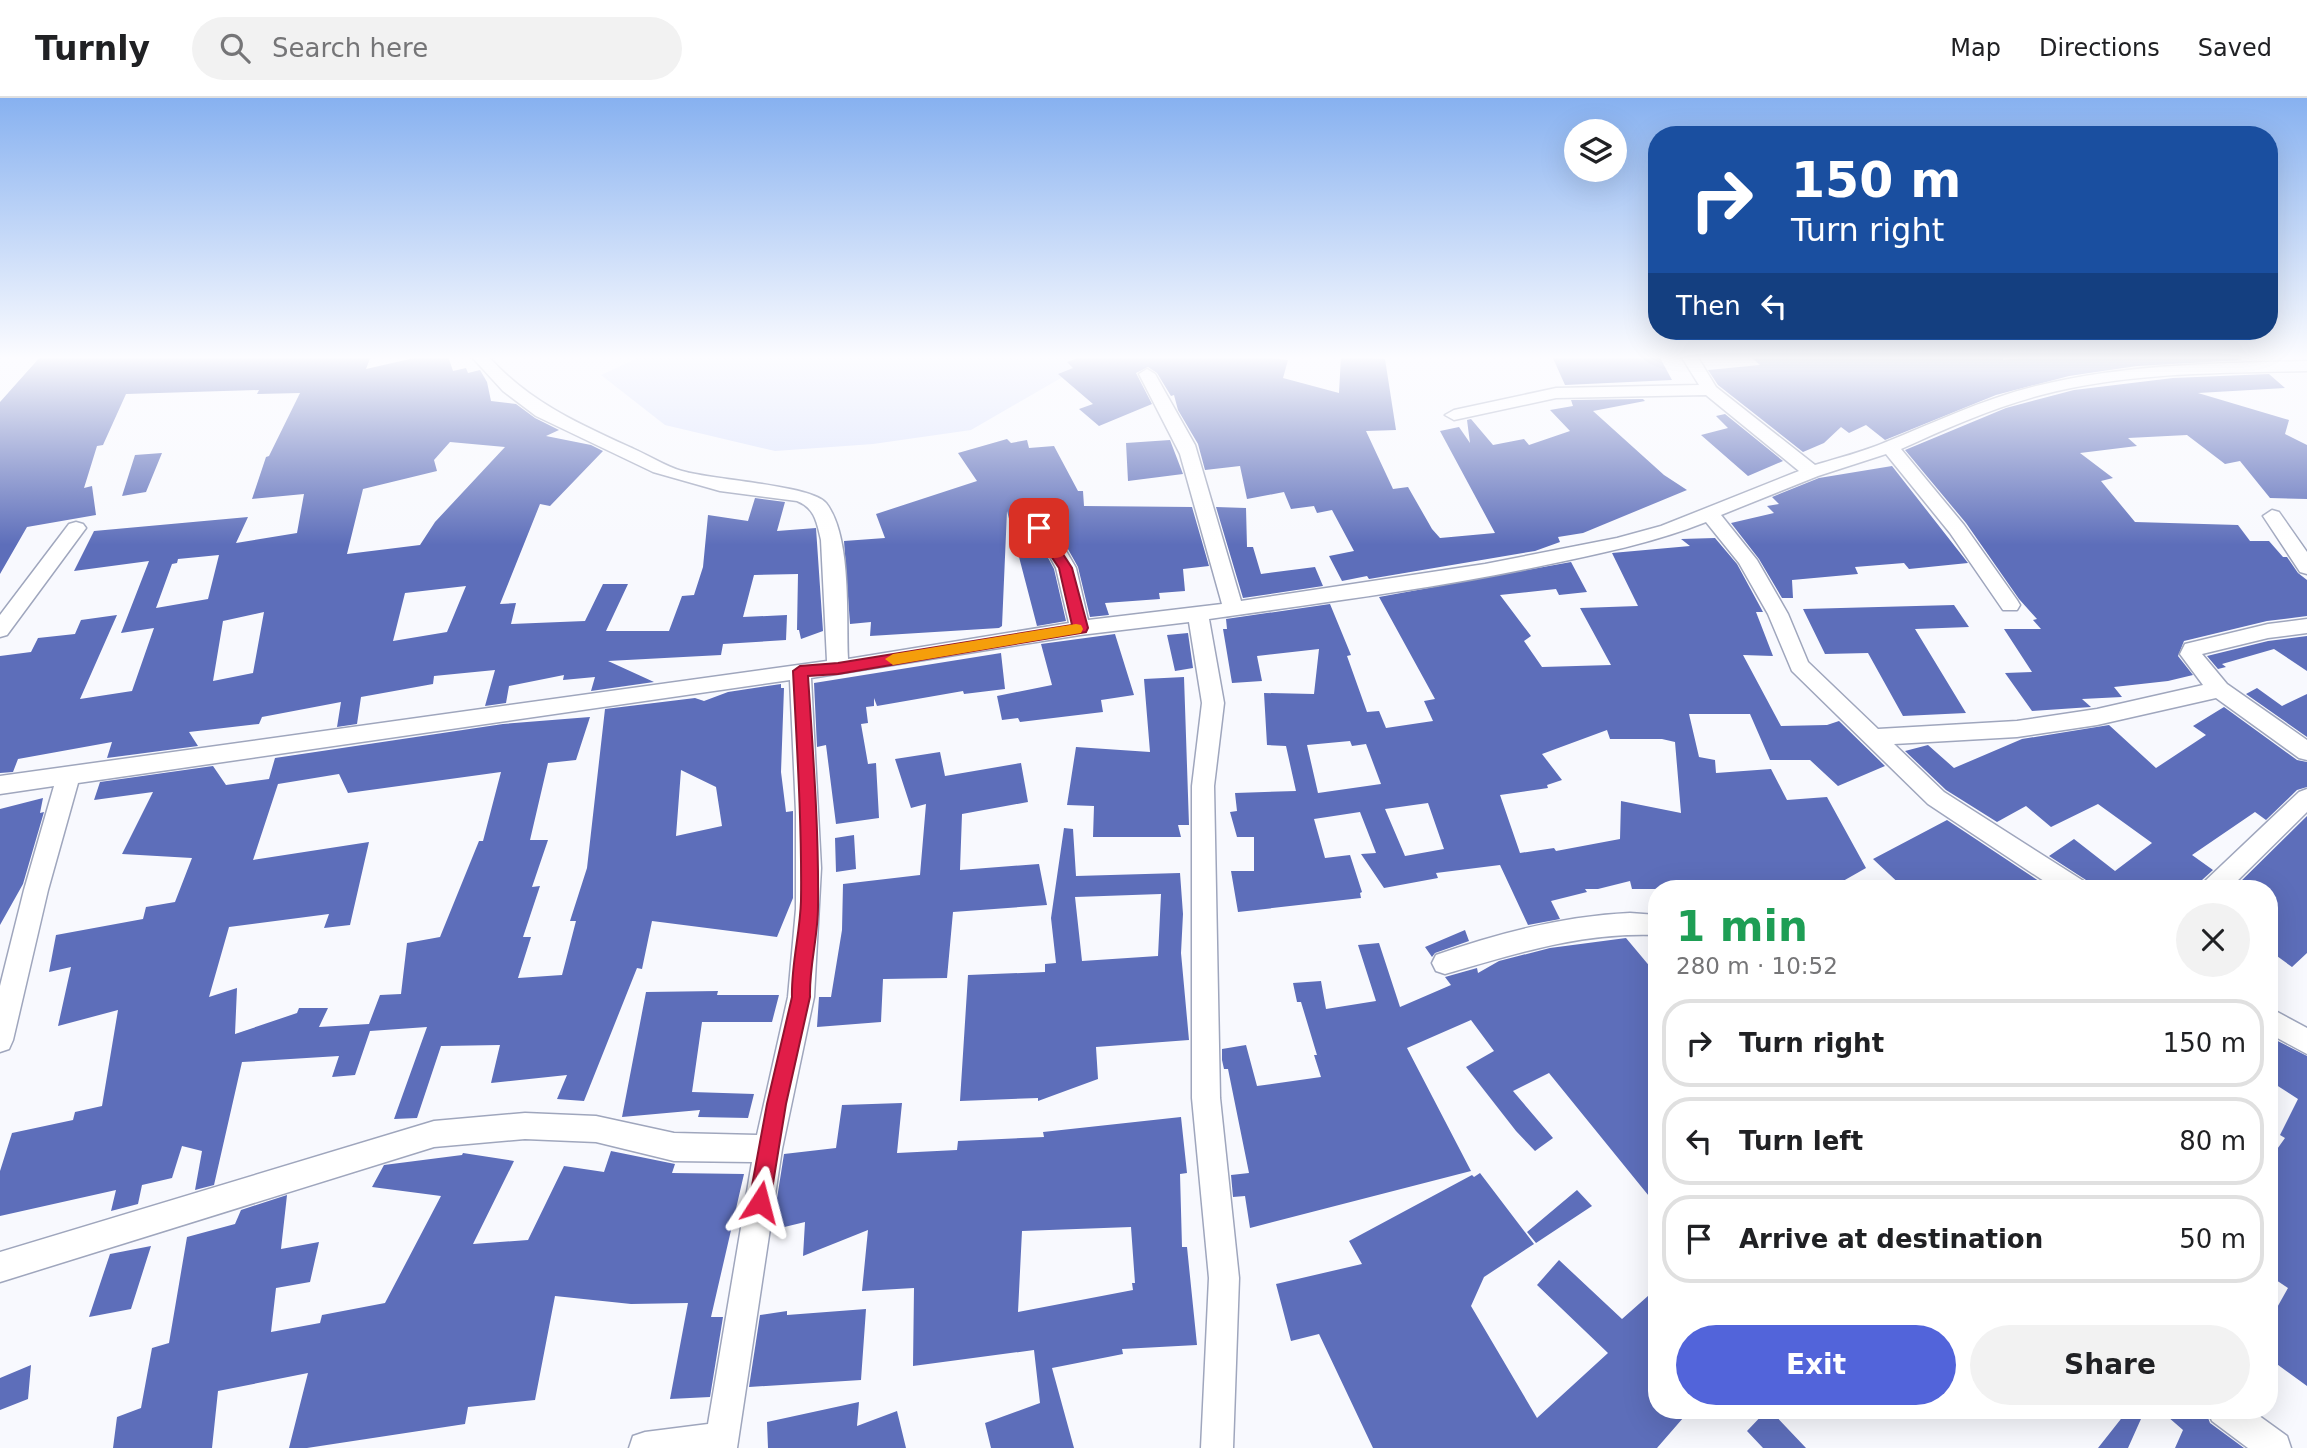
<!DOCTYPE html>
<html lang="en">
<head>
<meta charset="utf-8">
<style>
  body { margin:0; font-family:"DejaVu Sans",sans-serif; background:#f2f2f2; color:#202124; height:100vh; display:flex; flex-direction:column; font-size:26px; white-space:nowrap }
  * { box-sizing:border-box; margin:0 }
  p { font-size:23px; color:#757577 }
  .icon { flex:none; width:38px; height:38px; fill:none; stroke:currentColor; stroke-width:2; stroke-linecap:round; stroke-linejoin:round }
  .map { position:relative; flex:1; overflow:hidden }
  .side { position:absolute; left:1648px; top:782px; width:630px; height:539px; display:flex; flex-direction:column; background:#fff; border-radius:28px; box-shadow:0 7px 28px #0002 }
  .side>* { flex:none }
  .banner { position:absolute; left:1648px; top:28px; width:630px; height:214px; border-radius:28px; box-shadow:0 7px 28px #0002; background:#1a4fa0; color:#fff; overflow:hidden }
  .buttons { position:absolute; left:1564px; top:21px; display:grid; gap:14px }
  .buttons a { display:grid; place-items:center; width:63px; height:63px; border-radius:50%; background:#fff; box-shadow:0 7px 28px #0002; font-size:35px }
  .pin { position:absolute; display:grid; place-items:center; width:60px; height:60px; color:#fff; margin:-30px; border-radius:14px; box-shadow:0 4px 10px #0006 }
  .me { position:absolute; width:77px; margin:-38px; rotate:9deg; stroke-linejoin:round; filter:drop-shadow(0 0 5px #0008) }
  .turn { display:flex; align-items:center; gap:24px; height:147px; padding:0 28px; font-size:32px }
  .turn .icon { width:91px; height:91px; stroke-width:2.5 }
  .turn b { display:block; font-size:49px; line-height:60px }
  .then { display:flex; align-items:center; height:66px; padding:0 28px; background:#0003; gap:14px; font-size:26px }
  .round { display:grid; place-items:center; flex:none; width:74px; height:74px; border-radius:37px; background:#f2f2f2 }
  .summary { display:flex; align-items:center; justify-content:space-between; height:119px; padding:0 28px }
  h1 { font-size:42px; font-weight:800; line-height:52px; color:#1e9e55 }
  .action { display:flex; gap:14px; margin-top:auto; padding:14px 28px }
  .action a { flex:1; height:80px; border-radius:42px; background:#5264da; color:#fff; font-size:28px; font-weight:800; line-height:80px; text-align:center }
  .action a+a { background:#f2f2f2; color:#202124 }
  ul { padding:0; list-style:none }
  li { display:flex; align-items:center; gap:21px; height:88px; margin:0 14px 10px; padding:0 14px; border:4px solid #e0e0e0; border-radius:28px }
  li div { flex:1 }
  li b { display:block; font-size:26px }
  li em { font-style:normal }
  header { display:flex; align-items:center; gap:42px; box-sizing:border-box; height:98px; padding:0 35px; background:#fff; border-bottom:2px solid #e0e0e0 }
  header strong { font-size:33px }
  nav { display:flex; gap:38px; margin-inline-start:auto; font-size:24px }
  .search { width:490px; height:63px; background:#f2f2f2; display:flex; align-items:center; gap:18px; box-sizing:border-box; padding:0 24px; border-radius:38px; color:#757577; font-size:26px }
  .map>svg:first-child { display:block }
  .green { fill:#dde4fc }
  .building { fill:#5d6eba; fill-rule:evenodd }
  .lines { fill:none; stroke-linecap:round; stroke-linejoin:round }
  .minor-casing { stroke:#9fa6bd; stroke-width:3 }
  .minor { fill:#fff; fill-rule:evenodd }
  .route { fill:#e11d48; stroke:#92132f; stroke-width:2 }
  .slow { fill:#f59e0b }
</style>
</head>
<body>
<header>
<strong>Turnly</strong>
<div class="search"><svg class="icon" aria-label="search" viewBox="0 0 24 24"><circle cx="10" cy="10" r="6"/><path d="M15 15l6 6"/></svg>Search here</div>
<nav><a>Map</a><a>Directions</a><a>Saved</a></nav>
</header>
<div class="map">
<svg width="2307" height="1350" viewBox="0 0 2307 1350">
  <rect width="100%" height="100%" fill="#f8f9fe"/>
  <!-- green -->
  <path class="green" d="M642,258h457l-128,74 -98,14 -98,7 -110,-26 -64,-50z"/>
  <!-- building -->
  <path class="building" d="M41,258h330l-5,13 57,-13h25l5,15 13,-3 2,5 12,-3 7,12 4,19 25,3 19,14 24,12 -13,6 45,9 12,6 -53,55 -10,-2 -40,100 16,-1 -5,21 74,-3 18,-37h25l-22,47h63l13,-35 12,-1 9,-28 5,-52 40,6 7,-23 30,4 -8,29 39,-3 7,103 -22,8 -2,-9h-2l1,-56 -44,1 -11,42 44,-2 -1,25 -63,4 -2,11 -113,6 46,21 -63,9 4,-14 -32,3 1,-5 -55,11 -3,17 -21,3 10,-36 -61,6 -1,8 -72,13 -4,27 -20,3 4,-25 -79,15 -3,7 -70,8 9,14 -91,12 5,-16 -94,17 -5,13 -13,1v-117l31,-4 7,-14 37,-4 6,-14 36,-5 -37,84 52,-8 22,-63 -33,5 28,-72 -75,10 20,-40 154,-14 -12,26 61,-10 7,-39 -52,5 14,-42 3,-1 31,-63 -43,1 2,-4 -133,4 -23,51 -6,1 -13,42 8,-2 4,29 -69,12 -27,47v-172zM450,344l55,5 -70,75 -15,23 -73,9 16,-65 74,-18 -3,-11zM219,457l-11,44 -52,9 16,-44 5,-1 1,-4zM466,488l-19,46 -54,9 12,-48zM264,514l-11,61 -40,8 10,-60z
    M1083,258h170l35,4 -5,18 56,15 2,-37 44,3 11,71 -30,1 27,58 15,-2 24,42 8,9 55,-5 -55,-102 19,-4 11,16 -3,-23 4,-1 22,26 31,-6 5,6 41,-14 -20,-21 23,-4 -2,-6 72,-1 2,2 -52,10 71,64 23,15 -104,43 -25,4 2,5 -25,9 -166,28 -2,-3 -25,5 -13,-25 25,-5 -22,-41 -15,3 -3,-7 -23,3 -7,-17 -37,7 -7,-33 -35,4 -7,-26 -20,-34 -4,-15 -3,1 -14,-23 -9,-6 -12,6 16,31 -53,22 -20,-17 14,-5 -35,-30 15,-6 -6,-6z
    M1552,258h107l13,24 -107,5z
    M1750,258h253v4l31,-4h203l5,4 -105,6 -68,10 -73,19 -111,45 -19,-15 -17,8 -8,-6 -17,16 -21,9 -85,-67 -10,-15 52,-5z
    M2269,276l16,14 -87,5 91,27 -4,14 22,11v54l-37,-1 -30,-37 -15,3 -38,-29 -59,3 9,8 -57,7 33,25 -12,3 34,41 103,3 12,16h19l14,16h4l11,16 9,7v36l-40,5 -83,20 -6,15 15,19 -25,6 -54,6 8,10 -40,2 9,8 -59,4 -27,-38 27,-1 -28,-43h37l-8,-9 4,-1 -18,-20 -53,-76 -61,-73 101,-42 68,-18 99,-12z
    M1725,316l58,47 -35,15 -47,-41 27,-7 -12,-12z
    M1007,341l4,4 16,-3 2,8 25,-2 24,45h5l1,15 108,1 17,59 -26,3 2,22 -26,2 1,6 -55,4 4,12 -19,2 -12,-50 -14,-25 -31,-39 -10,-2 -9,6 -1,4 32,41 9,17 12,52 -29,5 -30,-115 -5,115 -3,2 -129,8 1,-14 -21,2 -6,-83 41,-3 -9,-24 101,-33 -19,-28z
    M1170,342l13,34 -55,7 -2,-38z
    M162,355l-16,39 -24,4 13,-41z
    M1892,368l76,97 -59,6 -5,-6 -49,4 3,7 -66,6 1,18h-11l-23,-39 -28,-36 43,-10 -7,-7 12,-2 -7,-7 47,-19z
    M1216,409l30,1 1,39h6l8,27 54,-7 8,19 -80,12z
    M1715,440l22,26 26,48h-7l17,44 -30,-1 38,71 46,-1 12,-4 46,45 -47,20 -28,-26h-40l-20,-46h-61l10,43 16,3 1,13 55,-4 16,31 40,-3 39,71 -37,21h-197l-2,-8 -32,8h-13l2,3 -36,9 9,18 -32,6 -28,-60 -64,8 2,5 -54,10 -23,-34 15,-1 -16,-41 -46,7 11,39 25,-3 12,37 -2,1 1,5 -123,14 -7,-41h23v-34h-17l-7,-25 7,-1 -2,-18 61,-2 -10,-45 -19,-1 -3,-52 50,1 5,-45 -62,7 5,25 -30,2 -9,-54h4l-1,-10 104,-15 21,51 -4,1 20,56 12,-1 7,17 47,-7 -9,-20 11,-2 -56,-102 192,-35 16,30 -28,3 -3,-6 -56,6 31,41 -7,5 18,26 69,-2 -31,-57 58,-2 -26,-53 78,-7 -9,-7zM1607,632l3,9h52l13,3 6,71 -60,-12 -1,38 -64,12 -2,-3 -34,5 -20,-58 48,-7 -1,-3 15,-5 -20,-26zM1350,643l2,5 14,-2 15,40 -63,9 -11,-48zM1428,705l16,46 -39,7 -20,-47z
    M1954,507l15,22 -54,2 51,84 -63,3 -35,-63 -43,1 -22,-45z
    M1188,535l5,35 -18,3 -8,-36z
    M1115,536l19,61 -33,5 2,12 -83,10 -2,-4 -16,2 -5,-24 55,-11 -11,-41z
    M2307,538v35l-33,-22 -52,15 4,3 -8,2 -11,-13 61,-15z
    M1001,555l4,36 -41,5 -1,-3 -86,15 -3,-8v8l-8,1 2,16 -7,1 7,40 8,-1 3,55 -43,6 -10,-79 -9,2 -3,-64z
    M1184,579l5,148h-11l3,12h-88l1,-31 -27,-1 9,-58 74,5 -6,-73z
    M781,586v4h3l-3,84 5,40 7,-1v87l-16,39 -125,-16 -10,48 -5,-1 -53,133 -27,-2 10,-24 -76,8 9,-38 -59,1 -24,72 -23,1 33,-92 -57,4 -15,44 -23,2 7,-21 -97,6 -28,123 -19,5 7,-39 -20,-5 -10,32 -30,7 -4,19 -27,7 5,-21 -116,26v-45l12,-38 61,-13 2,-8 27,-6 16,-96 -60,16 13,-59 -22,5 7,-37 87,-16 3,-12 29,-5 17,-44 -70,-4 31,-62 -59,8 6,-18 113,-16 13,19 43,-6 6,-21 228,-34 87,-7 -14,43 -28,3 -18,77h18l-16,47 8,-1 -17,51h8l-13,41 44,-3 14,-54h-6l17,-53 18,-159 90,-11 9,3 24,-9zM681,672l35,17 6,39 -46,10zM501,674l-18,69h-4l-39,96 -33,6 -6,51 -21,1 -11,29 -50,3 9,-19h-29l-2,5 -62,21 2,-46 -28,9 20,-70 100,-13 -5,14 26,-3 19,-83 -116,18 25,-76 61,-10 9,19z
    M2257,590l25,18 25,-12v43l-61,-43z
    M2224,609l73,53 10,2v25l-10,3 -31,30 -11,-8 -63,43 21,15 -11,10 -3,9h-109l-4,-9 -37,-24 25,-17 41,32 37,-28 -54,-39 -47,23 -25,-21 -29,16 -51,-32 -41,-39 23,-6 26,23 68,-29 87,-14 47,43 50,-33 -13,-9z
    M940,654l5,24 76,-13 7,39 -66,12 -2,56 79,-6 8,41 -94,7 -6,66 -64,1 -2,43 -64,5 2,-30h12l11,-67 1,-46 77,-9 6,-71 -15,4 -16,-49z
    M43,700l-3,15 4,-1 -21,72 -23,41v-116z
    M2307,718v137l-15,14 -22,-16v-62h-37z
    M1947,722l104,69h-146l-32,-30z
    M1064,730l9,1 3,47 104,-3 3,41 -2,39 8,87 -93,7 2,32 -60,22v-3l-78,3 8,-126 77,-3v-8l11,-1 -5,-45zM1161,796l-3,62 -76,5 -7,-64z
    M854,737l2,34 -20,3 -1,-34z
    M1465,832l4,11 -34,12 -3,4 -7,-10z
    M1626,840l31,37v231l-108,-133 -36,18 40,47 -18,13 -19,-20 -50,-64 28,-16 -23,-31 -64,28 64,123 -221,57 -5,-32 -12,1 -2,-22 18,-2 -21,-104h-4l-2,-9v-11l24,-4 11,41 64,-9 -7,-22h3l-16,-53h-4l-4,-19 28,-2 5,28 50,-8 -18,-56 21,-2 21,64 51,-22 -6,-8 32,-9 1,5 21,-12 51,-13z
    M718,893l-1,4h62l-7,27h-70l-10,70 62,2 -6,24 -50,-1 2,-7 -78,7 24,-125z
    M2270,939l37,19v330l-37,-27v-39l18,-32 -18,-12v-117l15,-21 -5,-3 18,-36 -28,-18z
    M902,1005l-5,50 60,-3 1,-9 86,-4 -1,-5 138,-15 6,56 -7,1 2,73h5l10,98 -75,4 1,5 -71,14 22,80h-83l-6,-25 55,-20 -6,-53 -121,16 1,-78 -52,3 6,-61 -65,26 2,-34 -33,8 12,-76 52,-6 6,-43zM1131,1129l4,56h-3l1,7 -115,22 4,-81z
    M611,1053l64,13 -3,9 72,1 -33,143h12l-13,80 -40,2 18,-96 -57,1 -76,-8 -20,104 -67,7 -3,17 -158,24h-18l19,-75 -90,18 -6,57h-99l4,-31 24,-9 11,-60 17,-5 18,-106 48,-13 6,-14 46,-15 -6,54 38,-7 -9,40 -34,6 -5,44 49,-9 2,-8 63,-12 56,-107 -69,-9 12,-22 78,-10 1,-2 51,8 -41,83 55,-4 36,-74 40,6z
    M1480,1075l54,71 -50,33 -13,29 66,112 71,-65 -71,-68 22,-25 63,59 35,-31v122h33l-33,38h-284l-54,-114 -28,7 -15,-57 86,-20 -13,-23 123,-66 2,2z
    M1577,1092l15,16 -56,37 -9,-11z
    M151,1148l-20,63 -42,8 21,-63z
    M866,1211l-5,71 -112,7 11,-72 27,-4v4z
    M31,1267l-3,34 -28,11v-32z
    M859,1304l-2,24 40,-15 9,37h-138l-1,-26z
    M1767,1312h3l36,38h-43l-16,-17z
    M2128,1312h17l-17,38h-30z
    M2160,1312h45l5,13 34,25h-69l8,-18z"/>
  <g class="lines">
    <!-- minor casing -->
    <g class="minor-casing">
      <path id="minor" d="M471,258h17c41,46 91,68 146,93 16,7 31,17 48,22 30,9 129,14 144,32 26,33 20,114 22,156l221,-36 -13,-55 -9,-17 -32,-42 9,-6 7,2 31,39 14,24 12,52 134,-16 -42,-150 -41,-80 8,-5 8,5 40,71 46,156 244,-37 132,-26 44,-12 138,-55 -93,-76 -150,3 -102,22 -9,-5 9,-5 102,-22 143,-3 -18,-29h16l19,31 99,78c23,-7 48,-13 71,-23 50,-20 97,-43 150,-56 89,-22 180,-23 271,-25v10c-89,2 -180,1 -266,24 -49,13 -94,33 -140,54l63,76 53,75 3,5 -3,5h-14l-53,-77 -64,-79 -68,22 -97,39 36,45 31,54 20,48 70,67 139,-8 80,-12 106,-24 -23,-31 5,-10 83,-20 39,-5v14l-39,5 -66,16 25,30 80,56v20l-8,-2 -83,-60 -119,27 -80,12 -123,7 50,48 141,90 3,7h-32l-128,-85 -136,-133 -24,-57 -29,-51 -33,-41c-53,21 -108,32 -165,44 -109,23 -221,37 -332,53l15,84 -10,83 6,312 19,180 -6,170h-32l8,-170 -17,-180v-312l10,-83 -13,-81 -109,13 -269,43 10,190 -7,129 -32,152 -45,299h-108l4,-12 12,-4 63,-8 44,-262 -78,-1 -78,-19 -71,-3 -91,8 -434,135v-30l434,-131 91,-8 71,3 78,17 83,2 31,-138 8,-88v-97l-6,-132 -712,103 -30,107 -35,150 -4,9 -9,3v-66l24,-96 30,-104 -54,8v-18l827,-115 -6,-121c-4,-17 -6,-32 -24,-39l-77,-10 -67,-19 -117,-56 -33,-25z
        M2272,412l7,2 28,40v22l-7,-2 -37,-56z
        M76,424l7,2 3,4 -3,4 -76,103 -7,2v-22l69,-91z
        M2307,691v23l-78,77h-28l3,-7 95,-90z
        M1630,815l27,2v20c-76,-3 -139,18 -212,39l-9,-3 -4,-8 4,-8c62,-22 128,-39 194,-42z
        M2270,910l37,20v26l-37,-20z
        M2207,1312h44l36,26 4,12h-43l-36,-27z"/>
    </g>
    <!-- minor -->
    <use href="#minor" class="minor"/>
  </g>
  <!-- sky -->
  <linearGradient id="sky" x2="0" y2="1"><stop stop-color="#87b1f0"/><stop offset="0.58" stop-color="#fcfcff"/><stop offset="1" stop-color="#fcfcff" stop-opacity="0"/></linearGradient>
  <rect width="2307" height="447" fill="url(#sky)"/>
  <!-- route -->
  <path class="route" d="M1039,426l5,1 28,43 16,60 -2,4 -248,42 -30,2c5,77 11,154 10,231 0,30 -9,60 -8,90l-24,107 -16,98 -3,7 -7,3 -8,-3 -3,-7 18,-98 25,-107c-1,-32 8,-63 9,-96 1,-76 -4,-153 -8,-230l7,-5 38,-3 234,-38 -13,-57 -27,-40z"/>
  <!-- slow -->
  <path class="slow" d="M1076,526l5,1 2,4 -2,4 -188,32 -8,-6 8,-5z"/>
</svg>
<div class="buttons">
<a><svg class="icon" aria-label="layers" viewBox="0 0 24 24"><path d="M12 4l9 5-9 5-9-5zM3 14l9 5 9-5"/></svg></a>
</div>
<div class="pin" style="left:1039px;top:430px;background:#d93025"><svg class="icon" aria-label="arrive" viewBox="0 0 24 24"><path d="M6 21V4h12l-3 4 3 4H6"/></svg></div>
<svg class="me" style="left:760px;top:1104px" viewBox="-20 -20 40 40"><path d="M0-17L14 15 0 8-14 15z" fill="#e11d48" stroke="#fff" stroke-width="4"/></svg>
<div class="banner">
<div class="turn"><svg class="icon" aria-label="right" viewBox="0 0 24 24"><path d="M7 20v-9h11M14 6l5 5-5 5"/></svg><div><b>150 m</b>Turn right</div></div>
<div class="then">Then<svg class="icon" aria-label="left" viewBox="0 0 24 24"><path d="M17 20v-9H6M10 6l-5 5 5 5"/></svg></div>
</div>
<section class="side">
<div class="summary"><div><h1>1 min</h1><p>280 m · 10:52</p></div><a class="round"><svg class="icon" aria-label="close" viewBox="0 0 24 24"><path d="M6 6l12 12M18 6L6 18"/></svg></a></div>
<ul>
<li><svg class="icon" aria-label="right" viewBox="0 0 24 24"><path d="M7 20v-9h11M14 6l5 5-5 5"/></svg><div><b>Turn right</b></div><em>150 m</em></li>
<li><svg class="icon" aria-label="left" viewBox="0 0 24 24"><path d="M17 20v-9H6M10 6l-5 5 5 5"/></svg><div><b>Turn left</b></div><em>80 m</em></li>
<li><svg class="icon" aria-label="arrive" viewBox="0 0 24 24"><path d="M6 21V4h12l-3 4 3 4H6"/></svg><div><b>Arrive at destination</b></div><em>50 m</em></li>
</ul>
<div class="action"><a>Exit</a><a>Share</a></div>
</section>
</div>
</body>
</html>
